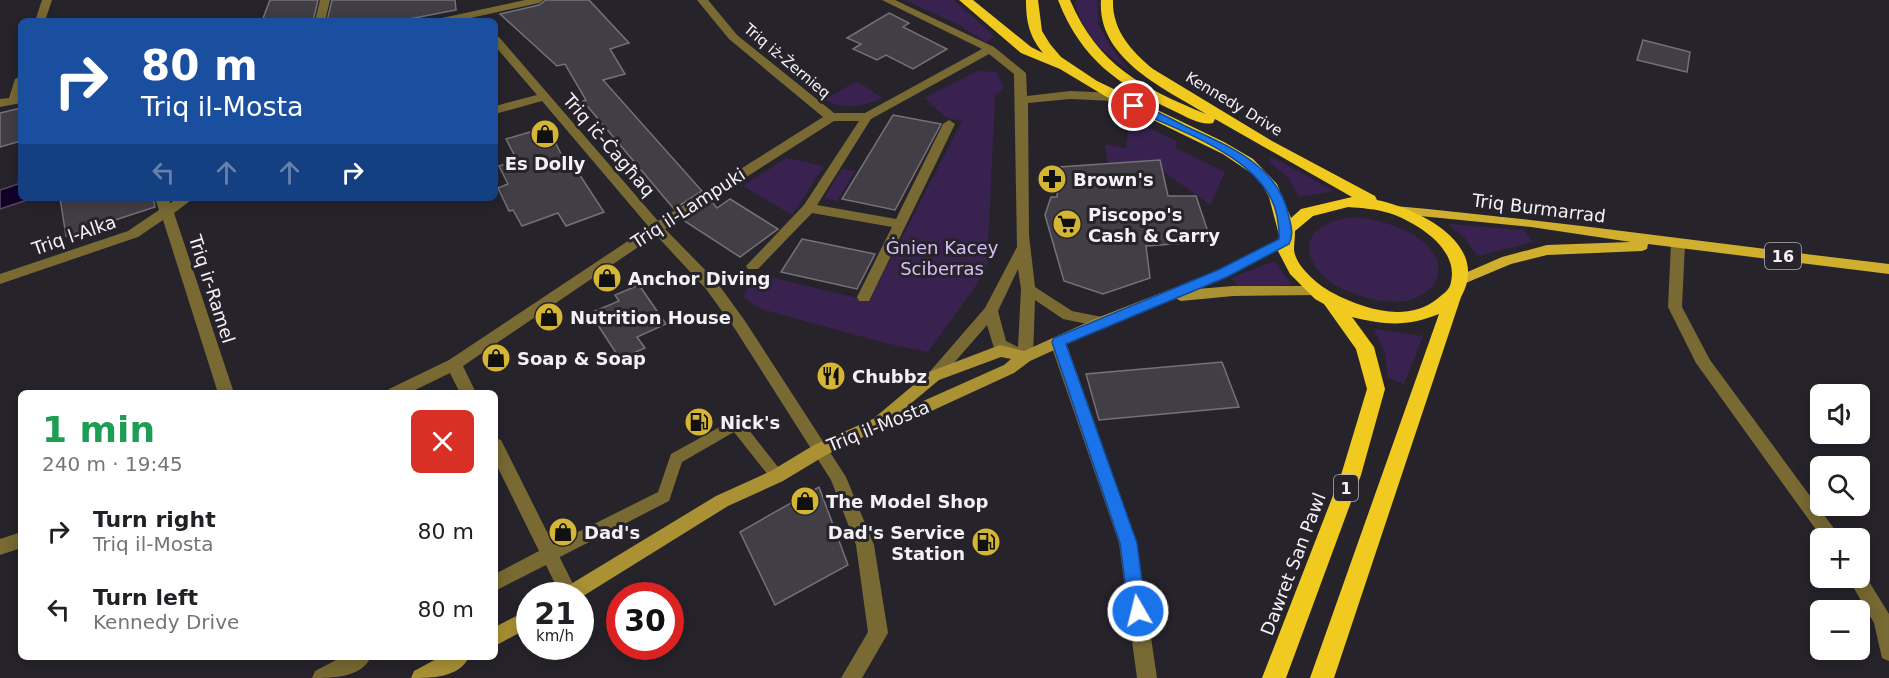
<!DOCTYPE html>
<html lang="en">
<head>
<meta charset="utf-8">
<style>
  body { margin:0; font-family:"DejaVu Sans",sans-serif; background:#f6f6f6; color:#202124; height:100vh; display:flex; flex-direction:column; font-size:22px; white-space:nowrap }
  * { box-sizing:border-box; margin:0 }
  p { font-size:20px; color:#757577 }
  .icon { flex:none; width:33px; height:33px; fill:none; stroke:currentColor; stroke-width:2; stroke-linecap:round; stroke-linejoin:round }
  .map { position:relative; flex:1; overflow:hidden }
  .side { position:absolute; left:18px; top:390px; width:480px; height:270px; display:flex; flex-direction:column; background:#fff; border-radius:9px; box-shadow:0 3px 15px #0003 }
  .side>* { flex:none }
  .banner { position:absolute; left:18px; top:18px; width:480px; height:183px; border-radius:9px; box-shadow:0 3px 15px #0003; background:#1a4fa0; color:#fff; overflow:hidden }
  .buttons { position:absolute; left:1810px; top:384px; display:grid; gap:12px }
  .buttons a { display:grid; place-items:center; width:60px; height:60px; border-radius:9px; background:#fff; box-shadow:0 3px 15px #0003; font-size:30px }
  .speed { position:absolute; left:516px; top:582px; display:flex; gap:12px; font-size:30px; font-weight:700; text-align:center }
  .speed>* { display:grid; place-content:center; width:78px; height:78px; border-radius:50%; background:#fff; box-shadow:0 3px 15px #0003; line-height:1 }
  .speed small { font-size:15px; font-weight:400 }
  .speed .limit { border:9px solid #d22; background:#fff; color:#111 }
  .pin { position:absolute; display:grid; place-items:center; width:51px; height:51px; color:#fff; margin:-26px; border:3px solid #fff; border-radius:50%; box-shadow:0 2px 6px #0007 }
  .me { position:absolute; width:66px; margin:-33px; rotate:352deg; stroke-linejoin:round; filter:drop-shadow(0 0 4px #0008) }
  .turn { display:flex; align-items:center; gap:21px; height:126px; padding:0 24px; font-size:27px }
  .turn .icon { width:78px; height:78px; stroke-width:2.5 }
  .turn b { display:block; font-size:42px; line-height:51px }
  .lanes { display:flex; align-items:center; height:57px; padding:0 24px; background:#0003; justify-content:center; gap:30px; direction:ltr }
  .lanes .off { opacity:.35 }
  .round { display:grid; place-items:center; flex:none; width:63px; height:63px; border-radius:9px; background:#f6f6f6 }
  .summary { display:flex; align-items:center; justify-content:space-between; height:102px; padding:0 24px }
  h1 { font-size:36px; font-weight:700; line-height:45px; color:#1e9e55 }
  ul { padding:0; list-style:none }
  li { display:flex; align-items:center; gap:18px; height:78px; padding:0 24px }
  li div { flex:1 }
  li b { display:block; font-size:22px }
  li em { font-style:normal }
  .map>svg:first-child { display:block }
  .green { fill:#392250 }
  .water { fill:#130026; stroke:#564864; stroke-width:1.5 }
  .building { fill:#413e46; stroke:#747179; stroke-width:1.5 }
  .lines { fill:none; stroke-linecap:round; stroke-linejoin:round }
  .lane { fill:#796a34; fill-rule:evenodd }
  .street { fill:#796a34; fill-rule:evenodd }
  .secondary { fill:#a99134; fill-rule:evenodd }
  .primary { fill:#cfaf2d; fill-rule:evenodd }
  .highway { fill:#f1ca1f; fill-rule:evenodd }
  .route { fill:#1a73e8; stroke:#114b97; stroke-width:1.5 }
  .labels { text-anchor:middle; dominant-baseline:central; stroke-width:6; stroke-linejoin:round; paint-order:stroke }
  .far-street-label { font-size:15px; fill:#f3f1f6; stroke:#27232b }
  .shield { fill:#27232b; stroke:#b6b3b9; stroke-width:1.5 }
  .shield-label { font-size:16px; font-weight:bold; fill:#f3f1f6 }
  .street-label { font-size:18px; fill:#f3f1f6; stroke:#27232b }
  .poi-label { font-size:18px; font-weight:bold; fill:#f3f1f6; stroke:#27232b; text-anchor:start }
  .park-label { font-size:18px; fill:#d9bff9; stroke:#27232b }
</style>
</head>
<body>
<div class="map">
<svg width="1889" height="678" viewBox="0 0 1889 678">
  <rect width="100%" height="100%" fill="#27232b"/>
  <!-- green -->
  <path class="green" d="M905,0h49l41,37 -9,5 -29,-18z
    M1077,0h20l1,24 12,22 19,24c-29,-20 -44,-33 -54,-67z
    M977,71l20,1 7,16 -9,8 -8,170 -10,18 -49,68 -43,-9 -124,-34 -18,-12 11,-24 115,28 93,-180 -15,-3 -23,-20z
    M857,81l25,17c-21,10 -37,11 -58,2z
    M1130,119l47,22 -1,7 49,24 -15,33 -61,-44 -41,4 -3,-21 21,4z
    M1272,157l62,34 -35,6 -11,-19 -20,-17z
    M786,158l38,8 -32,49 -49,-29z
    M842,169l13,2 -18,30 -13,-3z
    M1356,217c27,3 87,19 82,57 -1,8 -6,14 -12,18 -24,18 -59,8 -83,-3 -14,-6 -30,-20 -33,-35 -5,-28 24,-35 46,-37z
    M1448,224l76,6 9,12 -56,14 -12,-18z
    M1274,261l18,24 -54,1 -7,-8z
    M1374,329l49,7 -19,48 -16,-6 -3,-25z"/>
  <!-- water -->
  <path class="water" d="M21,183v15h12l-33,11v-19z"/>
  <!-- building -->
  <path class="building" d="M270,0h48l-5,21h-51z
    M332,0h123l1,10 -57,11h-72z
    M546,0h43l40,43 -19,6 15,25 -22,6 99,111 -28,18 -91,-108 3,-1 -21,-36 -8,2 -57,-52 39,-9z
    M889,13l20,10 -6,4 44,22 -34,20 -27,-14 -9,5 -24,-11 8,-5 -14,-6z
    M1643,40l47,12 -3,20 -50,-12z
    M21,108v33l-21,6v-34z
    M893,115l48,9 -46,86 -53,-11z
    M547,127l20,38 5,-2 32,49 -38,14 -8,-13 -36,13 -9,-16 -4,1 -11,-23 10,-4 -9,-18 18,-6 -11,-21z
    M1160,160l8,36h28l15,45 -65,5 4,32 -47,16 -39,-13 -19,-66 6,-18h6l2,-30z
    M60,198h93l2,9 -89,29z
    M730,199l48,30 -38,28 -57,-37 29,-18 5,6z
    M802,239l73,15 -18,35 -76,-17z
    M639,285l27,39 -29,13 8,11 -25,11 -30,-46 29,-12 -4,-6z
    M1222,362l17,45 -140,13 -13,-46z
    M819,487l29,78 -73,40 -35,-73z"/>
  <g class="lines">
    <!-- lane -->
    <path class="lane" d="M736,418l5,2 41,52 3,4 -3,4 -5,2 -5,-2 -38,-48 -52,30 -13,39 -113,58 -6,2 -6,-2 -2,-5 2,-5 114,-57 13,-38z"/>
    <!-- street -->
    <path class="street" d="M42,0h10l-7,21h-10z
      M320,0h10l-5,21h-10z
      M525,0h19l-5,3 -82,18h-20l5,-3z
      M697,0h11l29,35 97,78h31l117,-64 -100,-49h13l99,47 32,26 1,23 43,-5 45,2 6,4 -6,4 -45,-2 -42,4 1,132 6,52 37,24 35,7 2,4 -7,5 -39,-8 -28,-19 -2,57 -3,4 -5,2 -31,-15 -7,-23 -48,55h-10l-3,-4 59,-68 32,-61 -3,-173 -25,-20 -118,65 -54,86 79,14 47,-95 6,-4 6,4 -86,177h-10l-2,-4 35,-70 -80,-14 -54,56h-10l-2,-3 58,-61 55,-84h-25l-169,108 51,52 29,40 101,156 28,68 14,88 -26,45h-21l27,-46 -12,-87 -25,-65 -96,-151 -29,-40 -50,-54 -193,131 13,27h-16l-10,-20 -41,20h-22l2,-4 60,-29 200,-133 -107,-126 -47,13v-8l42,-11 -42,-49v-10l4,1 159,184 165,-104 -94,-78zM1018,269l3,20 -3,58 -12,-6 -8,-30z
      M21,76v27l-21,4v-8l9,-1 6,-19z
      M155,198h14l1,5 8,-5h16l-20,15 60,180h-16l-55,-173 -25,17 -138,47v-10l128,-43 31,-21z
      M1678,239l7,5 -3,63 28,53 131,178h-19l-126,-175 -28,-56 3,-63z
      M1058,336l5,2 3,4 71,201 20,135h-20l-18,-135 -69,-201 3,-4z
      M495,438l6,2 78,156h-18l-15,-31 -51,26v-17l44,-23 -44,-89z
      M21,532v16l-21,7v-16z
      M1860,571l3,1 26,42v47l-7,-3 -8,-35 -26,-45h12z
      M342,657h29c-10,21 -39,21 -59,21l3,-7z"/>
    <!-- secondary -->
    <path class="secondary" d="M1285,236l7,5 -2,3 -63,33 -30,12 36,-3h81l7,5 -2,4 -86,1 -52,5 -6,-3 -68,28 -77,35 -16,12 -100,46 -34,10 -54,26 -43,26 -55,25 -148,92v-2h-21l2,-6 155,-94 55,-25 43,-26 59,-26 56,-47 71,-27 24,6 73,-33 120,-47zM1001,357l10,2 -7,6 -101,45 36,-30z
      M530,609v18l-35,19v-19z
      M440,657h29c-10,21 -38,21 -58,21l3,-7z"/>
    <!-- primary -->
    <path class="primary" d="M1395,206c165,15 329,39 494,58v10l-241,-30 -1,5 -5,2 -95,4 -36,9 -50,21 -7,-5 2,-3 46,-20 45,-12 84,-3 -100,-15 -141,-14 -2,-3 2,-3z"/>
    <!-- highway -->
    <path class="highway" d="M959,0h14l58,47 12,6c-14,-17 -17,-32 -17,-53h12l4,31 8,13 11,13 36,24 127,61 29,17 24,25 14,34 10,-9 51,-12 -137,-78 -2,4c-12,3 -28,-7 -39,-12 -56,-26 -93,-52 -116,-111h12c28,66 73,88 136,114 -42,-26 -109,-55 -105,-114h12c-1,30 18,51 40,69l119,72 103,55 2,4c42,9 114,44 84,97l-127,381h-24l129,-364c-33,13 -53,11 -87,3l22,30 11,42 -24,86 -75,203h-24l79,-203 26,-86 -11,-40 -32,-45 -9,-5 -25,-25 -12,-23 1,-16 -10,-38 -6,-11 -12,-13 -28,-19 -113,-55 -50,-30 -39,-16zM1348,207c14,1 28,2 41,6 27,9 70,35 62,69 -1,8 -8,12 -14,17 -30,24 -74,10 -104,-6 -14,-7 -37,-26 -39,-43 0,-6 1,-13 1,-19l18,-15z"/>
  </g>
  <!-- route -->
  <path class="route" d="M1134,103c18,5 35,15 51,23 43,20 94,39 104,91 2,9 5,18 0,27l-62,33 -161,67 71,199 9,68 -2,5 -6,3 -6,-3 -3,-5 -9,-68 -68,-201 2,-4 164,-68 61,-31c1,-8 -1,-15 -2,-23 -11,-58 -98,-85 -147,-108l-1,-2z"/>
  <!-- icons -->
  <defs>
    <g id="shop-disc" transform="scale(1.5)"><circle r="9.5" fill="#d5b534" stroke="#27232b"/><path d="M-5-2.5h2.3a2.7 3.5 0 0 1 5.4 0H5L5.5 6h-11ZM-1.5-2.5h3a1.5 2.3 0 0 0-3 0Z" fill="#111"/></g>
    <g id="pharmacy-disc" transform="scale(1.5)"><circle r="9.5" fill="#d5b534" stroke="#27232b"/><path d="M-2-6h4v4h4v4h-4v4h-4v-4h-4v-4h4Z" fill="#111"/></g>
    <g id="supermarket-disc" transform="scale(1.5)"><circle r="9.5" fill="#d5b534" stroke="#27232b"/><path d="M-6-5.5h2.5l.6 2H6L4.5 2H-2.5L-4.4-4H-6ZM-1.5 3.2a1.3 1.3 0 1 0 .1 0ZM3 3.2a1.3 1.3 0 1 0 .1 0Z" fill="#111"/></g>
    <g id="restaurant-disc" transform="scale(1.5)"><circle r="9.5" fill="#d5b534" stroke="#27232b"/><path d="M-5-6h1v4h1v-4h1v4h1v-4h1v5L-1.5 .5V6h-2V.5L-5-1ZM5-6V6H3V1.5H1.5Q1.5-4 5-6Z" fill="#111"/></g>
    <g id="fuel-disc" transform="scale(1.5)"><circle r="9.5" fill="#d5b534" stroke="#27232b"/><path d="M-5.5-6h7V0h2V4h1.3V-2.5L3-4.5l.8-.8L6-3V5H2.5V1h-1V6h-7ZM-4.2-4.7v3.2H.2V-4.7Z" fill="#111"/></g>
  </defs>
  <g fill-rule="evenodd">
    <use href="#shop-disc" x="545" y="134"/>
    <use href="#pharmacy-disc" x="1052" y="179"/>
    <use href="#supermarket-disc" x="1067" y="224"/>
    <use href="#shop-disc" x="607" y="278"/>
    <use href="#shop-disc" x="549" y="317"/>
    <use href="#shop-disc" x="496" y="358"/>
    <use href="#restaurant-disc" x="831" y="376"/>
    <use href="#fuel-disc" x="699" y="422"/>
    <use href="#shop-disc" x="805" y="501"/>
    <use href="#shop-disc" x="563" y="532"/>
    <use href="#fuel-disc" x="986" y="542"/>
  </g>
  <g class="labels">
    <!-- far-street labels -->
    <g class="far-street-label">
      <text transform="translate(787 61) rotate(40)">Triq iż-Żernieq</text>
      <text transform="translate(1234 104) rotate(31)">Kennedy Drive</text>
    </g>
    <!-- shield labels -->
    <g class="shield">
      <rect x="1765" y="243" width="36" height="26" rx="4.5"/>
      <rect x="1334" y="475" width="24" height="26" rx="4.5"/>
    </g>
    <g class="shield-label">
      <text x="1783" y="256">16</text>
      <text x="1346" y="488">1</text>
    </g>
    <!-- street labels -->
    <g class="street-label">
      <text transform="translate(609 145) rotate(49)">Triq iċ-Ċagħaq</text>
      <text transform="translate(688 208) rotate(-33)">Triq il-Lampuki</text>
      <text transform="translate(1539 208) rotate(7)">Triq Burmarrad</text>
      <text transform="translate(74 235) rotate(-19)">Triq l-Alka</text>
      <text transform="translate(212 289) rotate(72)">Triq ir-Ramel</text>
      <text transform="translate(878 426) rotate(-22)">Triq il-Mosta</text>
      <text transform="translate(1293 564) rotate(-69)">Dawret San Pawl</text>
    </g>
    <!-- poi labels -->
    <g class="poi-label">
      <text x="545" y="163" text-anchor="middle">Es Dolly</text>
      <text x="1073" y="179">Brown's</text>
      <text x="1088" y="214">Piscopo's<tspan x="1088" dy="21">Cash &amp; Carry</tspan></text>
      <text x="628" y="278">Anchor Diving</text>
      <text x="570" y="317">Nutrition House</text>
      <text x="517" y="358">Soap &amp; Soap</text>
      <text x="852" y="376">Chubbz</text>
      <text x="720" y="422">Nick's</text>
      <text x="826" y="501">The Model Shop</text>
      <text x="584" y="532">Dad's</text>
      <text x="965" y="532" text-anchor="end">Dad's Service<tspan x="965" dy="21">Station</tspan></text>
    </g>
    <!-- park labels -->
    <g class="park-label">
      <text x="942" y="247">Ġnien Kacey<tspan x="942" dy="21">Sciberras</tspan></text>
    </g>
  </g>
</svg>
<div class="buttons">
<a><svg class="icon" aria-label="sound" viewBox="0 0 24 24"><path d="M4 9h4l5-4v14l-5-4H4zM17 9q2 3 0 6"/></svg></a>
<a><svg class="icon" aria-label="search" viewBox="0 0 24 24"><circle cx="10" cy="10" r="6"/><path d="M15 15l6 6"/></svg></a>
<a>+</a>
<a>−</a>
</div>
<div class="speed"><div>21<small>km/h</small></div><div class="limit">30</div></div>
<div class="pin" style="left:1134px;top:106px;background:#d93025"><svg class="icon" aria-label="arrive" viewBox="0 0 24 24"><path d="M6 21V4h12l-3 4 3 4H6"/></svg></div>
<svg class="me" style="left:1138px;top:611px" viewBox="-20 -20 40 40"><circle r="17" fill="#1a73e8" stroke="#fff" stroke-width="3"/><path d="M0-11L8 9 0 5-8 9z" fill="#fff"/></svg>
<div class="banner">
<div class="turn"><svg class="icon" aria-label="right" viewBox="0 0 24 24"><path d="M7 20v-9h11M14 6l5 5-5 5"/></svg><div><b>80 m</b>Triq il-Mosta</div></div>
<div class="lanes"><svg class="icon off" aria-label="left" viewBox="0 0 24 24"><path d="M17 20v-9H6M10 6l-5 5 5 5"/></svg><svg class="icon off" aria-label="ahead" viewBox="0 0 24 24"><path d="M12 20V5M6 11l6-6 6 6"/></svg><svg class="icon off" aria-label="ahead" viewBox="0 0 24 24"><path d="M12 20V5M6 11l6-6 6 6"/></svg><svg class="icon" aria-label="right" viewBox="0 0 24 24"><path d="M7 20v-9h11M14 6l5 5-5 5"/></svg></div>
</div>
<section class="side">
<div class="summary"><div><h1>1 min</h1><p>240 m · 19:45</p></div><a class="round" style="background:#d93025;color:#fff"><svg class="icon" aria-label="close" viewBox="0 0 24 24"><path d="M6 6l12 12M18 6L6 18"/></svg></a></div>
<ul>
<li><svg class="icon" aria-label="right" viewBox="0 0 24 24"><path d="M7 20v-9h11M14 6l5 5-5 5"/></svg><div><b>Turn right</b><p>Triq il-Mosta</p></div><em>80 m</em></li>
<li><svg class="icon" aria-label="left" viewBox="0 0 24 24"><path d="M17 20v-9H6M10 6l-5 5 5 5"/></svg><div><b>Turn left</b><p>Kennedy Drive</p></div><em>80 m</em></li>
</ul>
</section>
</div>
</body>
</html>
